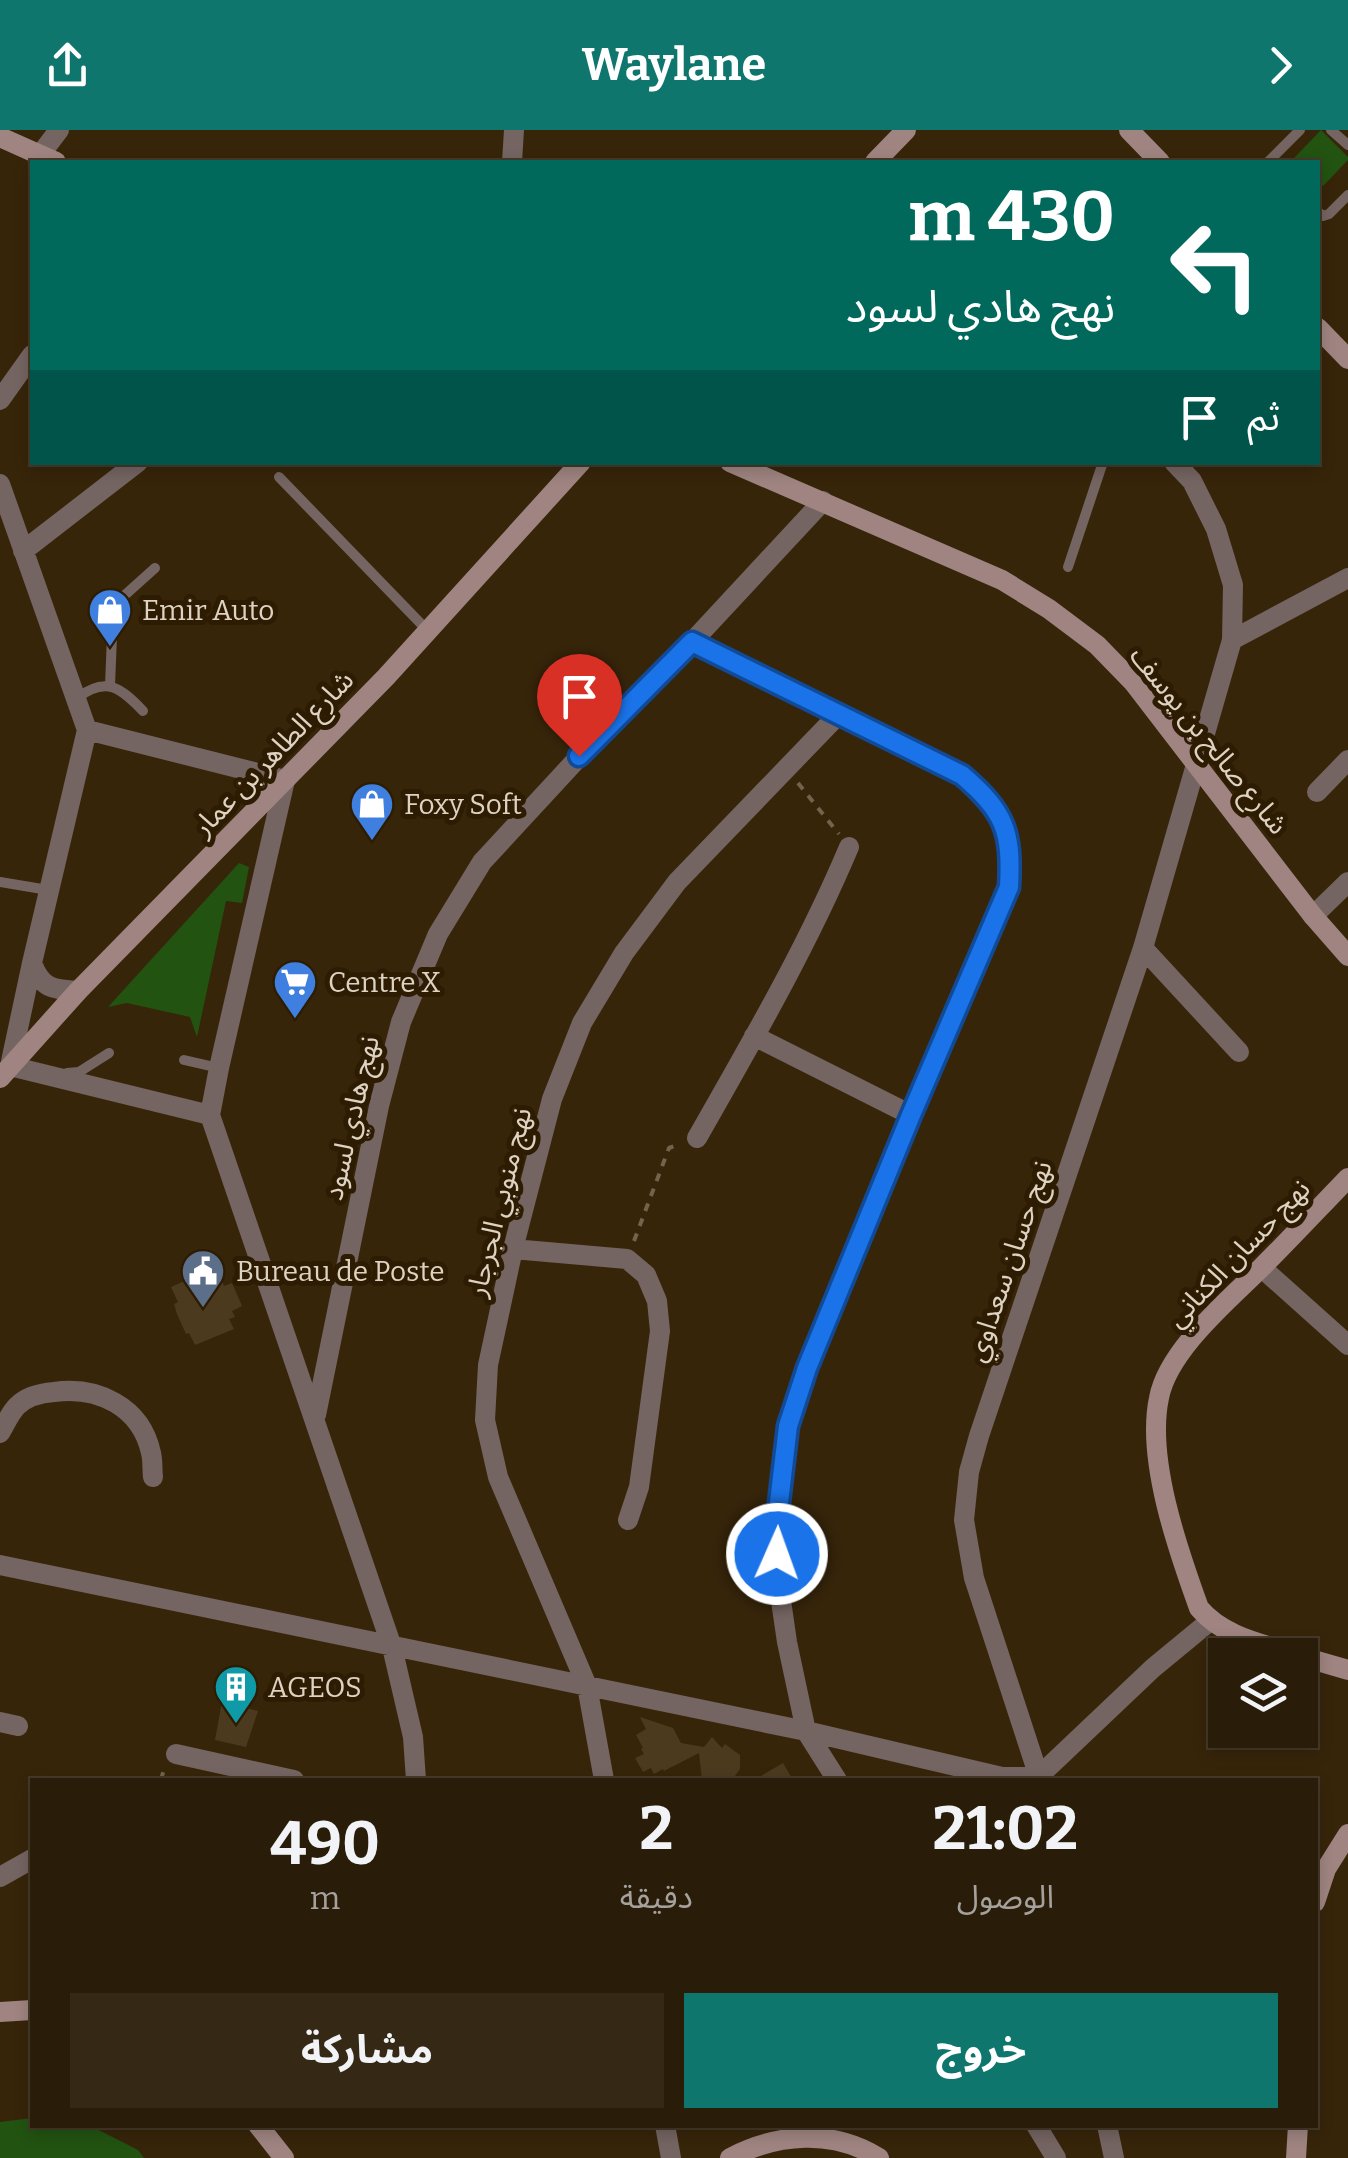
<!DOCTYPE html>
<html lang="ar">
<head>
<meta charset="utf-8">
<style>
  body { margin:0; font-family:Bitter,"Noto Sans Arabic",serif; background:#352916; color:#f1f3f6; direction:rtl; height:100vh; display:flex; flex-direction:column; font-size:38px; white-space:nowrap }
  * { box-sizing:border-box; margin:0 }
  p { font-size:32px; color:#a5a19c }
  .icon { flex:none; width:55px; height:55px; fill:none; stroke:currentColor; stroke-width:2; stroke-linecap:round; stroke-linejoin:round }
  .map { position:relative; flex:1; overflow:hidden; direction:ltr }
  .details { position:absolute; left:30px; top:1648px; width:1288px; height:350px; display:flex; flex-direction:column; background:#291c08; border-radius:0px; box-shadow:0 5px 15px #0003,0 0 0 2px #453a29; direction:rtl }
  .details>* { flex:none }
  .guide { position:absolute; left:30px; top:30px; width:1290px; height:305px; border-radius:0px; box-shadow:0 5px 15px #0003,0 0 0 2px #453a29; direction:rtl; background:#00695c; color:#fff; overflow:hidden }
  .controls { position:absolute; left:1208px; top:1508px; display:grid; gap:20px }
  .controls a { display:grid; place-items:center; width:110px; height:110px; border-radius:0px; background:#291c08; box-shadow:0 5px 15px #0003,0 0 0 2px #453a29; font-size:50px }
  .pin { position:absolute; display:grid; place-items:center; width:85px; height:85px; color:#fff; margin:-102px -42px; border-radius:50% 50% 50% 0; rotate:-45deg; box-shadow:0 0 10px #0007 }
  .pin .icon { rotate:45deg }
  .me { position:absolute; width:110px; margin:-55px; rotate:2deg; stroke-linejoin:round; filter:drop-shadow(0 0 8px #0008) }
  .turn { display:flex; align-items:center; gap:35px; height:210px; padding:0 40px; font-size:45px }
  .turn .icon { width:130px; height:130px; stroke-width:2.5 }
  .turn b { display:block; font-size:70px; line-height:85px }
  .then { display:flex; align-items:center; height:95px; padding:0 40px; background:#0003; gap:20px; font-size:38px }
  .eta { display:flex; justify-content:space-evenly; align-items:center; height:170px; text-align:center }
  .eta b { font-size:60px; font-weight:700; line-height:70px }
  .primary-button { display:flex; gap:20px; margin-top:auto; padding:20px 40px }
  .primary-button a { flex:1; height:115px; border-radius:0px; background:#0f766e; color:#fff; font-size:40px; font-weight:700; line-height:115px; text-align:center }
  .primary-button a+a { background:#352916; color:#f1f3f6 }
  header { display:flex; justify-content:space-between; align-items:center; height:130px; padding:0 40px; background:#0f766e; color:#fff; font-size:45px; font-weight:700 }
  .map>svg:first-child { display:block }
  .green { fill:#225311 }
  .building { fill:#4c3a1f }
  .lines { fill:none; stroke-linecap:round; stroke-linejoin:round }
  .path { stroke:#73634c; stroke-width:4; stroke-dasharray:8 8; stroke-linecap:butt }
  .lane { stroke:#746462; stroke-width:10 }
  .street { stroke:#746462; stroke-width:20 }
  .secondary { stroke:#9f8481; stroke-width:20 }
  .route-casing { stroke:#114b97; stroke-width:25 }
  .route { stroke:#1a73e8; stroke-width:18 }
  .labels { text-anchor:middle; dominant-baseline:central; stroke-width:10; stroke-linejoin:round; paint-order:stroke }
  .poi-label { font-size:28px; fill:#ded2c3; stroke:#2d1c02; text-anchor:start }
  .street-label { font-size:28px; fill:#ded2c3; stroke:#2d1c02 }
</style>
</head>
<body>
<header><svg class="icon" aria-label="forward" viewBox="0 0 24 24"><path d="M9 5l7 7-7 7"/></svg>Waylane<svg class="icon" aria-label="share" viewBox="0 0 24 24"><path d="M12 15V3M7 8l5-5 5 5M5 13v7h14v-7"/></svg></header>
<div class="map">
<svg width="1348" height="2028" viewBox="0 0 1348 2028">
  <rect width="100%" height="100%" fill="#37250a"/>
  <!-- green -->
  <path class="green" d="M1321,0l27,27v3l-25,26 -5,-5v-19h-19l-5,-4z
    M239,733l10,4 -7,36 -16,-2 -29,136 -7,-20 -63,-14 -19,4z
    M32,1988v7h57l49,25 6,8h-144v-36z"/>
  <!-- building -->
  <path class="building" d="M216,1137l8,19 8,-3 10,23 -10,5 3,6 -6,2 5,10 -39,16 -6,-12 -3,1 -9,-20 -3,-10 4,-2 -7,-15z
    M222,1572l36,9 -12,36 -31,-7z
    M640,1587l33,11 8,15 23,4 8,-10 10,11 3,-4 15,11v14l-8,11h-30l-3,-27 -35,18 -1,-2 -9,5 -3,-6 -8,4 -8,-14 9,-4 -3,-5 2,-1 -7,-13 10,-6z
    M783,1633l10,17h-39z"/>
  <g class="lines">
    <!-- path -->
    <path class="path" d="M798,653l41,51
      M634,1111l35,-93 11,-4
      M161,1650l4,-15"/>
    <!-- lane -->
    <path class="lane" d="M1331,0l17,15
      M1268,32l32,-32
      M1318,82l5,4 6,-2 19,-19
      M279,347l148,153
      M1068,437l35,-105
      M110,556l3,-76 3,-7 39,-35
      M77,568c29,-22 43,-11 66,13
      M0,752l48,8
      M184,930l35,8
      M67,943l12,-1 30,-19"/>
    <!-- street -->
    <path class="street" d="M40,25l19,-25
      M512,32l2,-32
      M0,270l32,-45
      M0,354l87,246 -55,233 -22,103 200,49
      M23,421l115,-89
      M1232,510l116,-62
      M692,512l270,133c44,38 50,55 47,112l-98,228 -104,253 -19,59 -12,102 2,51 9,62 19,89 31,49
      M87,600l198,50 -66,288 -9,47 182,532 21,90 3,43
      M1317,662l31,-32
      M1313,786l35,-34
      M1143,818l96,104
      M32,833c9,25 21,27 46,28
      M754,906l157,79
      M697,1008c54,-95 110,-191 152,-291
      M513,1119l114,10 19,16 11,26 3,30 -21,156 -11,33
      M1262,1138l86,77
      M316,1285l63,-309 22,-84 37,-88 44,-72 97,-105 113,-115 131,-141
      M0,1303c5,-8 10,-20 17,-27 9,-9 24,-13 37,-14 43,-6 87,14 97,61 2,7 1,16 2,24
      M0,1435l806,166 196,46h36l115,-109 57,-47
      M0,1592l18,4
      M176,1624l118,26
      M604,1650l-17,-94 -89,-209 -13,-57 3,-55 25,-116 39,-150 30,-76 42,-70 53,-71 161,-167
      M1040,1650l-66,-202 -10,-58 5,-48 10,-36 164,-488 89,-308 1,-55 -17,-56 -24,-48 -18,-19
      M0,1747l32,-18
      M665,1995l6,33
      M1036,1995l20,33
      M1107,1995l7,33"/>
    <!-- secondary -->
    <path class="secondary" d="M1129,0l31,32
      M0,7l56,25
      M875,32l31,-32
      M1318,198l30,31
      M730,332l272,118 47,29 48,36 36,37 180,234 35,40
      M0,948l78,-87 308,-314 195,-215
      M1298,1525c-35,-11 -75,-18 -99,-47 -21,-58 -53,-149 -40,-210 9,-48 70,-98 103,-131 29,-29 57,-59 86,-89
      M1300,1526l48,14
      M1315,1772l11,-33 22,-35
      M0,1882l32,-2
      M258,1995l26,33
      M730,2028c48,-25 103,-29 149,0
      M1296,2028l2,-33"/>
  </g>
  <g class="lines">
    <!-- route casing -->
    <g class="route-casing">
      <path id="route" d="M579,626l113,-114 270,133c43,37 50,56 47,112l-98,228 -104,253 -19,58 -12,102 1,26"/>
    </g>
    <!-- route -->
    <use href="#route" class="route"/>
  </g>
  <!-- icons -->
  <defs>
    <g id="shop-pin" transform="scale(2.25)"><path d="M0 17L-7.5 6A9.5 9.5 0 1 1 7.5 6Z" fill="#3f7fe0" stroke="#2d1c02"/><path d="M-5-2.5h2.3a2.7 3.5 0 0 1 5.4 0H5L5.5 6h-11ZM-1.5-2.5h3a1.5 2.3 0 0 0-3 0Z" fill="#fff"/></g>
    <g id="supermarket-pin" transform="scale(2.25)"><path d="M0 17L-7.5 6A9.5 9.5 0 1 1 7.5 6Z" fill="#3f7fe0" stroke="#2d1c02"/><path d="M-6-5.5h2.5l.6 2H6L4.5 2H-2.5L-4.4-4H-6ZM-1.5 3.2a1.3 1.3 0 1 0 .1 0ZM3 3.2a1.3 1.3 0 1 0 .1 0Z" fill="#fff"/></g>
    <g id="civic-pin" transform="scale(2.25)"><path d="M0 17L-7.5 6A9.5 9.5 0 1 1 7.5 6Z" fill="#5c6f8a" stroke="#2d1c02"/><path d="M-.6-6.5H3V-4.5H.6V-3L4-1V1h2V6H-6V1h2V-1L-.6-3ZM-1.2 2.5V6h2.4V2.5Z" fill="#fff"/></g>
    <g id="building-pin" transform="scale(2.25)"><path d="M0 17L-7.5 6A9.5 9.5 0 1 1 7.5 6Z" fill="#0f9aa8" stroke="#2d1c02"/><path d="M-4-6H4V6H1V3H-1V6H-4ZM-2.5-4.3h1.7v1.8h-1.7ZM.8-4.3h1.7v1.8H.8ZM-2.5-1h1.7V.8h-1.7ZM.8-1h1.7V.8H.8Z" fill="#fff"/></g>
  </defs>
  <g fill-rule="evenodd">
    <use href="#shop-pin" x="110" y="480"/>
    <use href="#shop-pin" x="372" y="674"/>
    <use href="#supermarket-pin" x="295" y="852"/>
    <use href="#civic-pin" x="203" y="1141"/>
    <use href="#building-pin" x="236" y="1557"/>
  </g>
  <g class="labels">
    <!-- poi labels -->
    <g class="poi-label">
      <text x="142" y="480">Emir Auto</text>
      <text x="404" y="674">Foxy Soft</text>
      <text x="328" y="852">Centre X</text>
      <text x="236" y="1141">Bureau de Poste</text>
      <text x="268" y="1557">AGEOS</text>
    </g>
    <!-- street labels -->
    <g class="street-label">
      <text transform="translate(1209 610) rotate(51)">شارع صالح بن يوسف</text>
      <text transform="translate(273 623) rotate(-46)">شارع الطاهر بن عمار</text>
      <text transform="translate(351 988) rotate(-77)">نهج هادي لسود</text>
      <text transform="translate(499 1072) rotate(-76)">نهج منوبي الجرجار</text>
      <text transform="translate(1238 1123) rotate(-46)">نهج حسان الكناني</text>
      <text transform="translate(1009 1131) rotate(-71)">نهج حسان سعداوي</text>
    </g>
  </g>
</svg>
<div class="controls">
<a><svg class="icon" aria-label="layers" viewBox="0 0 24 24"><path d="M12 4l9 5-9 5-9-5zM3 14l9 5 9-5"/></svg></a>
</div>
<div class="pin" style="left:579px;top:626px;background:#d93025"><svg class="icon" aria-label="arrive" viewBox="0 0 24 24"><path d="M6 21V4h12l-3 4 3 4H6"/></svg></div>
<svg class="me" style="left:777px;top:1424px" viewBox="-20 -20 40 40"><circle r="17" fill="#1a73e8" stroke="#fff" stroke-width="3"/><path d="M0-11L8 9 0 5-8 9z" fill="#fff"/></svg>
<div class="guide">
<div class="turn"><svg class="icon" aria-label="left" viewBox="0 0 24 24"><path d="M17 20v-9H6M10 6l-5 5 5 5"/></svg><div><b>430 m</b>نهج هادي لسود</div></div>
<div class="then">ثم<svg class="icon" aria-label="arrive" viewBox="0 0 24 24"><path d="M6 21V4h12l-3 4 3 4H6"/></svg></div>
</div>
<section class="details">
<div class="eta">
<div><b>21:02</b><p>الوصول</p></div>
<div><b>2</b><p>دقيقة</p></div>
<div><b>490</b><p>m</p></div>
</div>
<div class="primary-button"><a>خروج</a><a>مشاركة</a></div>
</section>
</div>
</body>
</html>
